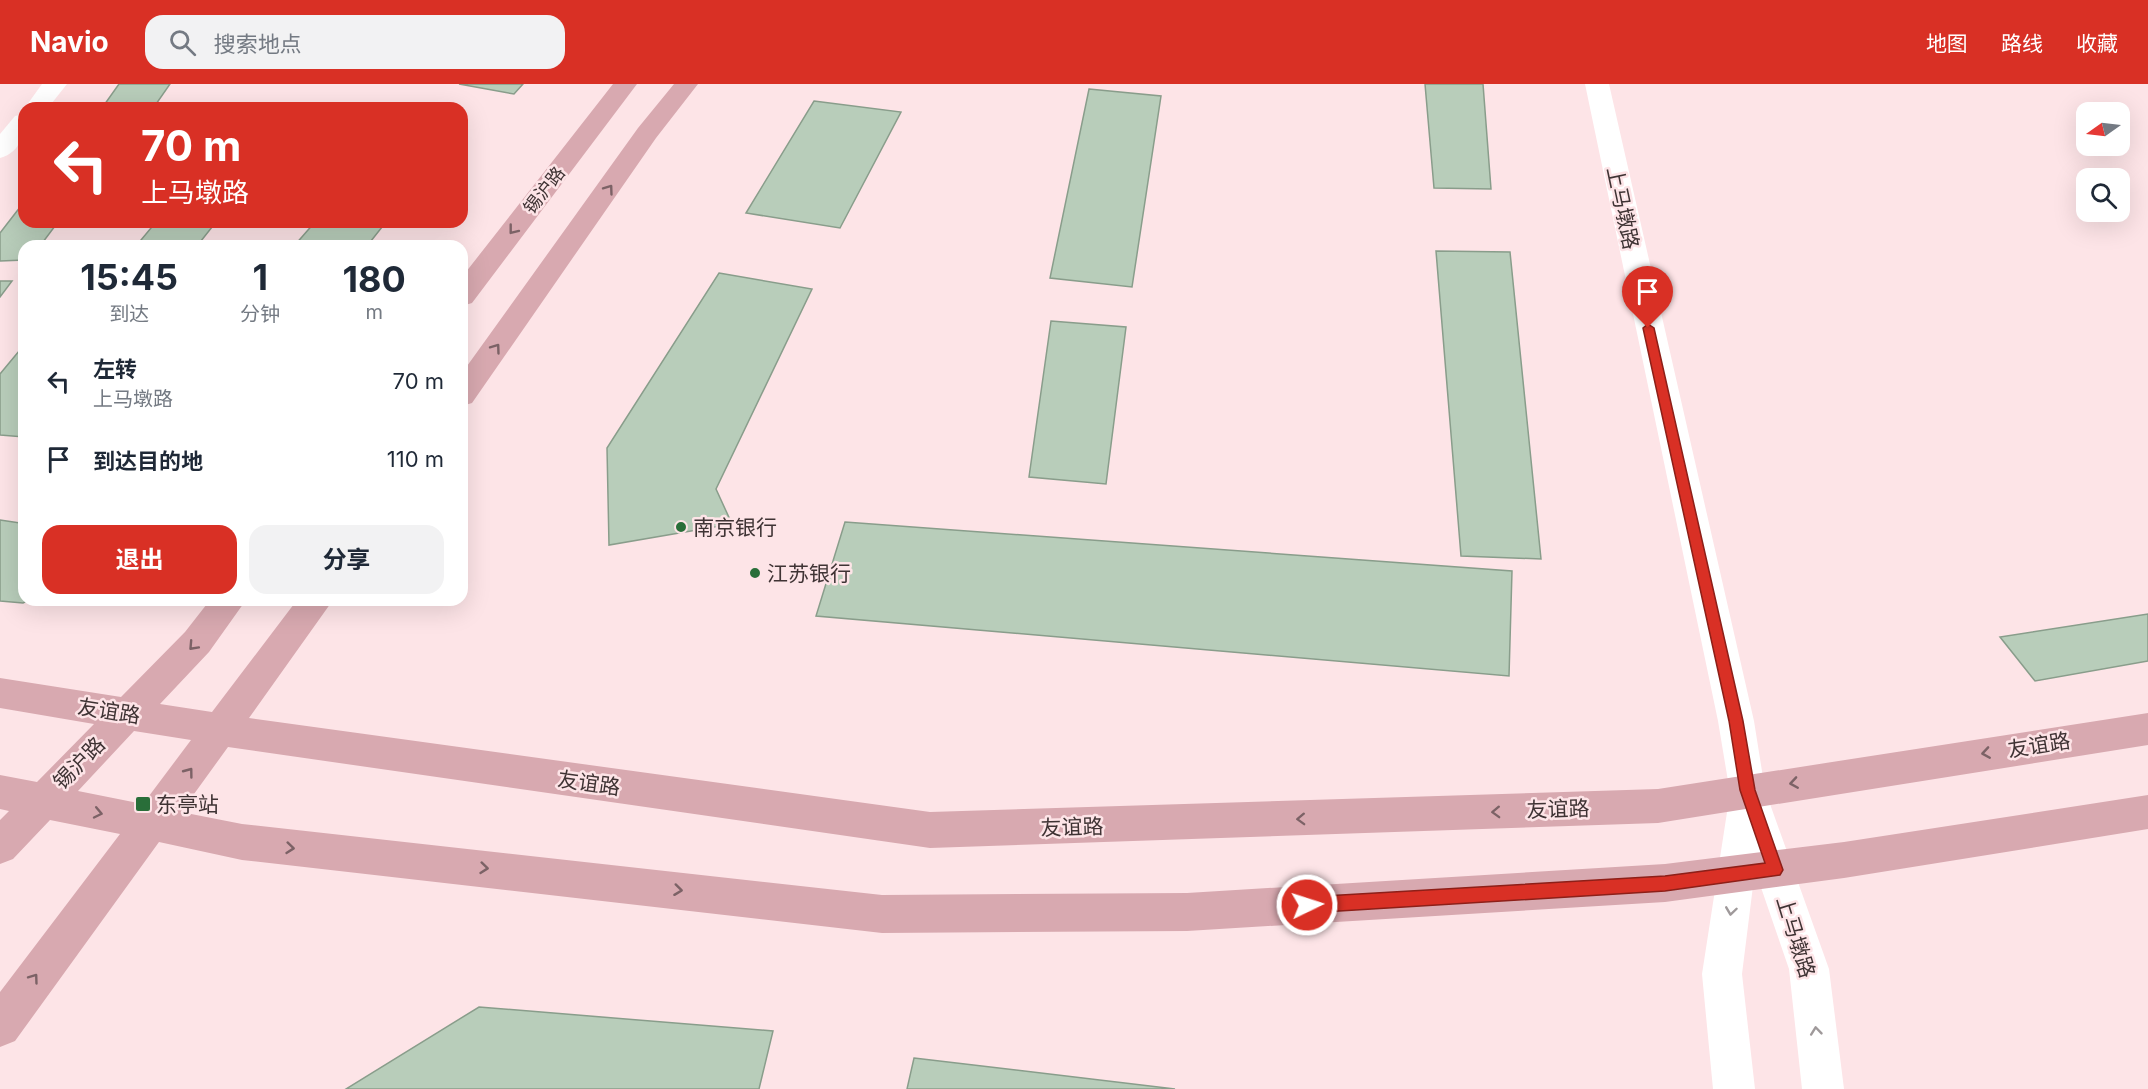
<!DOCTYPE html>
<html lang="zh">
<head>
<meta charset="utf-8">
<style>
  body { margin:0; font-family:Inter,"Noto Sans SC",sans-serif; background:#f2f2f3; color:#1f2937; height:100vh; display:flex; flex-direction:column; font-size:22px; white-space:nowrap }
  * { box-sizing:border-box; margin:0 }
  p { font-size:20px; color:#747a83 }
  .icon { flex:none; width:33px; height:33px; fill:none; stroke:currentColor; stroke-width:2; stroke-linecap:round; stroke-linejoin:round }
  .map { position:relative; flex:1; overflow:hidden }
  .panel { position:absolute; left:18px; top:156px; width:450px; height:366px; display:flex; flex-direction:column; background:#fff; border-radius:18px; box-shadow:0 6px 24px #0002 }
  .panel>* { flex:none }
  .hud { position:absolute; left:18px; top:18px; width:450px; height:126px; border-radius:18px; box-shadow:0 6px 24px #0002; background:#d93025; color:#fff; overflow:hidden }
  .needle { width:39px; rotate:256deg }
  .buttons { position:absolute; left:2076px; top:18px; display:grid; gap:12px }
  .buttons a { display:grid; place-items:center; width:54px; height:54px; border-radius:12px; background:#fff; box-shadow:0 6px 24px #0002; font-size:30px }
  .pin { position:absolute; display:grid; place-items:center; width:51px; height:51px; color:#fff; margin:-62px -26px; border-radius:50% 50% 50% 0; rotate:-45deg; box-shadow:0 0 6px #0007 }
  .pin .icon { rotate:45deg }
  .me { position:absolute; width:66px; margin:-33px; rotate:86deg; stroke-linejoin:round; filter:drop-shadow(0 0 4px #0008) }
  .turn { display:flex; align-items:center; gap:21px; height:126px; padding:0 24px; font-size:27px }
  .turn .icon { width:78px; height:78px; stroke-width:2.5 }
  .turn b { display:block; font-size:42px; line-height:51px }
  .eta { display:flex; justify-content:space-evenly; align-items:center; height:102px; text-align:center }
  .eta b { font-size:36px; font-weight:700; line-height:42px }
  .primary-button { display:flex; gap:12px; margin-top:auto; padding:12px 24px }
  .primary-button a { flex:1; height:69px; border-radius:18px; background:#d93025; color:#fff; font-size:24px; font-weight:700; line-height:69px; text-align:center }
  .primary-button a+a { background:#f2f2f3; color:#1f2937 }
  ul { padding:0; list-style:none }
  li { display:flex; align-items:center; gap:18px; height:78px; padding:0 24px }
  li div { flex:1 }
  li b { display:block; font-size:22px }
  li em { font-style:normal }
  header { display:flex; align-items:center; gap:36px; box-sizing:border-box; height:84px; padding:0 30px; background:#d93025; color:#fff }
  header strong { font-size:28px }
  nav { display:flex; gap:33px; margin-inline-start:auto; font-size:21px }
  .search { width:420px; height:54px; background:#f2f2f3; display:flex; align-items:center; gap:15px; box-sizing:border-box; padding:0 21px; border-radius:18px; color:#747a83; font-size:22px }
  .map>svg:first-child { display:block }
  .building { fill:#b8cdba; stroke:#899d8b; stroke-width:1.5 }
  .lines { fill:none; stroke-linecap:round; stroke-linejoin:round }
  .street { fill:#fff; fill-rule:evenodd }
  .secondary { fill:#fff; fill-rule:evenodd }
  .primary { fill:#d8a9b0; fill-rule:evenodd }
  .oneway { stroke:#7c6266 }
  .oneway2 { stroke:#9f999a }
  .route { fill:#d93025; stroke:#8d1f18; stroke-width:1.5 }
  .poi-dot { fill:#296e39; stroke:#fde4e7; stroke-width:2 }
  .labels { text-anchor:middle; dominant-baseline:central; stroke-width:5; stroke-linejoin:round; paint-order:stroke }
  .far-street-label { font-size:18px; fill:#3f3334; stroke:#fde4e7 }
  .street-label { font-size:21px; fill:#3f3334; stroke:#fde4e7 }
  .poi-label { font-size:21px; fill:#3f3334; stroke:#fde4e7; text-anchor:start }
</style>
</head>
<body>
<header>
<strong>Navio</strong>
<div class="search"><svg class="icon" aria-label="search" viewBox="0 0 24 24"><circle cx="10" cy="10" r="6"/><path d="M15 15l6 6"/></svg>搜索地点</div>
<nav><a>地图</a><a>路线</a><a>收藏</a></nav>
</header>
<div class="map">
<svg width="2148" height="1005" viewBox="0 0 2148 1005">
  <rect width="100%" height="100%" fill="#fde4e7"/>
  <!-- building -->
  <path class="building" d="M119,0h51l-16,23 -52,1z
    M459,0h64l-9,10z
    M1425,0h58l8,105 -57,-1z
    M1089,5l72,7 -29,191 -82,-9z
    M814,17l87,11 -61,116 -94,-15z
    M24,118v20h34l-18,24h-16v14l-24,1v-28z
    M156,138h60l-19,24h-61z
    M315,138h71l-19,24h-73z
    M1436,167l74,1 31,307 -80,-3z
    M719,189l93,16 -96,200 16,35 -123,21 -2,-97z
    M0,197h12l-12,16z
    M1051,237l75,6 -20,157 -77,-7z
    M24,261v92l-24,-2v-61z
    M0,436l20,3 4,-3v80h5l-6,3 -23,-2z
    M845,438l667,49 -3,105 -693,-60z
    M2148,530v47l-113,20 -35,-44z
    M479,923l294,24 -14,58h-413z
    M914,974l261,31h-268z"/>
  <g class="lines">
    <!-- street -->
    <path class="street" d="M42,0h25l-19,24 -24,1z
      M24,30c0,19 -2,38 -24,44v-24l15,-18z"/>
    <!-- secondary -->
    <path class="secondary" d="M1585,0h24l145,637 11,69 64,179 15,120h-42l-13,-120 -34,-99 -13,104 13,115h-42l-11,-115 28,-181 -12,-72z"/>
    <!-- primary -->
    <path class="primary" d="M613,0h24l-165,219 -10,3v-29z
      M674,0h24l-42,54 -184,265 -10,3v-33l176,-245z
      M210,516h36l-37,52 -49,52 52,8 85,-112h36l-84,118 681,94 728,-23 490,-76v32l-490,78 -728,25 -702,-101 -47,65 61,12 640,71 305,-2 478,-29 179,-22 304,-47v34l-304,49 -179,24 -478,29 -305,2 -640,-73 -83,-18 -144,199 -15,6v-55l120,-158 -70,-14 -37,39 -13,5v-44l9,-9 -9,-2v-34l37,7 57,-58 -94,-16v-30l121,19 64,-65zM134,647l57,9 -48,64 -65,-13z"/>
  </g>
  <!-- one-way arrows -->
  <defs><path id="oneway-chevron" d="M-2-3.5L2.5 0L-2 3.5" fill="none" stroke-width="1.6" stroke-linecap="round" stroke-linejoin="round" transform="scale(1.5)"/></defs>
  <g class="oneway">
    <use href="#oneway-chevron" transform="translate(609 105) rotate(-54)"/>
    <use href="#oneway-chevron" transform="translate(513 146) rotate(128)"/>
    <use href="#oneway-chevron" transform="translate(496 264) rotate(-54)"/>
    <use href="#oneway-chevron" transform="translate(193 562) rotate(133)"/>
    <use href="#oneway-chevron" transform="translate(1986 669) rotate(171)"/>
    <use href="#oneway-chevron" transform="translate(189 688) rotate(-53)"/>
    <use href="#oneway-chevron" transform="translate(1794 699) rotate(171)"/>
    <use href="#oneway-chevron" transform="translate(1496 728) rotate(178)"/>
    <use href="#oneway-chevron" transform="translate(98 729) rotate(12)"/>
    <use href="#oneway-chevron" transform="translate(1301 735) rotate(178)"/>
    <use href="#oneway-chevron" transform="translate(290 764) rotate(6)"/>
    <use href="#oneway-chevron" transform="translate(484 784) rotate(6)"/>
    <use href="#oneway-chevron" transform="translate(678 806) rotate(7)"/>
    <use href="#oneway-chevron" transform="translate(34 894) rotate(-54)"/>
  </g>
  <g class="oneway2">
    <use href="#oneway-chevron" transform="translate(1731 827) rotate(98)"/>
    <use href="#oneway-chevron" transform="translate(1816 947) rotate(-96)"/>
  </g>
  <!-- route -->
  <path class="route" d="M1648,240l6,4 89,393 12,69 28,80 -3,5 -115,16 -358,22 -6,-3 -2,-5 2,-6 6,-2 358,-21 100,-13 -25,-73 -11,-69 -86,-393z"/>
  <!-- markers -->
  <g class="poi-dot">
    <circle cx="681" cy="443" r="6"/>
    <circle cx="755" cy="489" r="6"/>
    <rect x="135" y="712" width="16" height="16" rx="3"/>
  </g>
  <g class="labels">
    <!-- far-street labels -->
    <g class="far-street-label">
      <text transform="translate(544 106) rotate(-52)">锡沪路</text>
    </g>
    <!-- street labels -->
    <g class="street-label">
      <text transform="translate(1623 124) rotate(78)">上马墩路</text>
      <text transform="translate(109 627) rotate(9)">友谊路</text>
      <text transform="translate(2039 661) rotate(-9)">友谊路</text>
      <text transform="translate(79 679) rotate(-46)">锡沪路</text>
      <text transform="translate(589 699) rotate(8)">友谊路</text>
      <text transform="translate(1558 725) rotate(-2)">友谊路</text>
      <text transform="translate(1072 743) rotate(-2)">友谊路</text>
      <text transform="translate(1796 853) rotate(73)">上马墩路</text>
    </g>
    <!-- poi labels -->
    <g class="poi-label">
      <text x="693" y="443">南京银行</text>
      <text x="767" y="489">江苏银行</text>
      <text x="156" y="720">东亭站</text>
    </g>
  </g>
</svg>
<div class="buttons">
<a><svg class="needle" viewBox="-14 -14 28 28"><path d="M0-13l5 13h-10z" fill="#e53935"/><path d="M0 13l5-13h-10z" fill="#747a83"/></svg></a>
<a><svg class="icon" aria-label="search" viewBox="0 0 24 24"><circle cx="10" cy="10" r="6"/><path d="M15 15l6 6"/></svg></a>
</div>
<div class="pin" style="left:1648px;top:244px;background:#d93025"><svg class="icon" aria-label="arrive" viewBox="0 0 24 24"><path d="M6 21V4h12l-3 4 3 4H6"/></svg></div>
<svg class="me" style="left:1307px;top:821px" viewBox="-20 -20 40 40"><circle r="17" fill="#d93025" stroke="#fff" stroke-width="3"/><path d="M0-11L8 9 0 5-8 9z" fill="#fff"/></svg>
<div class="hud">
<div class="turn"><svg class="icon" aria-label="left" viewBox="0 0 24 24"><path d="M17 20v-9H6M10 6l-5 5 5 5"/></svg><div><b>70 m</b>上马墩路</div></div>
</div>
<section class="panel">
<div class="eta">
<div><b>15:45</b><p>到达</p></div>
<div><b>1</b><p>分钟</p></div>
<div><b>180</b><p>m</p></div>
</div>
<ul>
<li><svg class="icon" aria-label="left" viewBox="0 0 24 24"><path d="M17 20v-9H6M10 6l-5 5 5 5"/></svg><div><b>左转</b><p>上马墩路</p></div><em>70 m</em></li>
<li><svg class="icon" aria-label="arrive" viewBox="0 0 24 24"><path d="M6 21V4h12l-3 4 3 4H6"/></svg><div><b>到达目的地</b></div><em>110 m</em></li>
</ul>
<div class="primary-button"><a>退出</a><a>分享</a></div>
</section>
</div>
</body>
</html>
